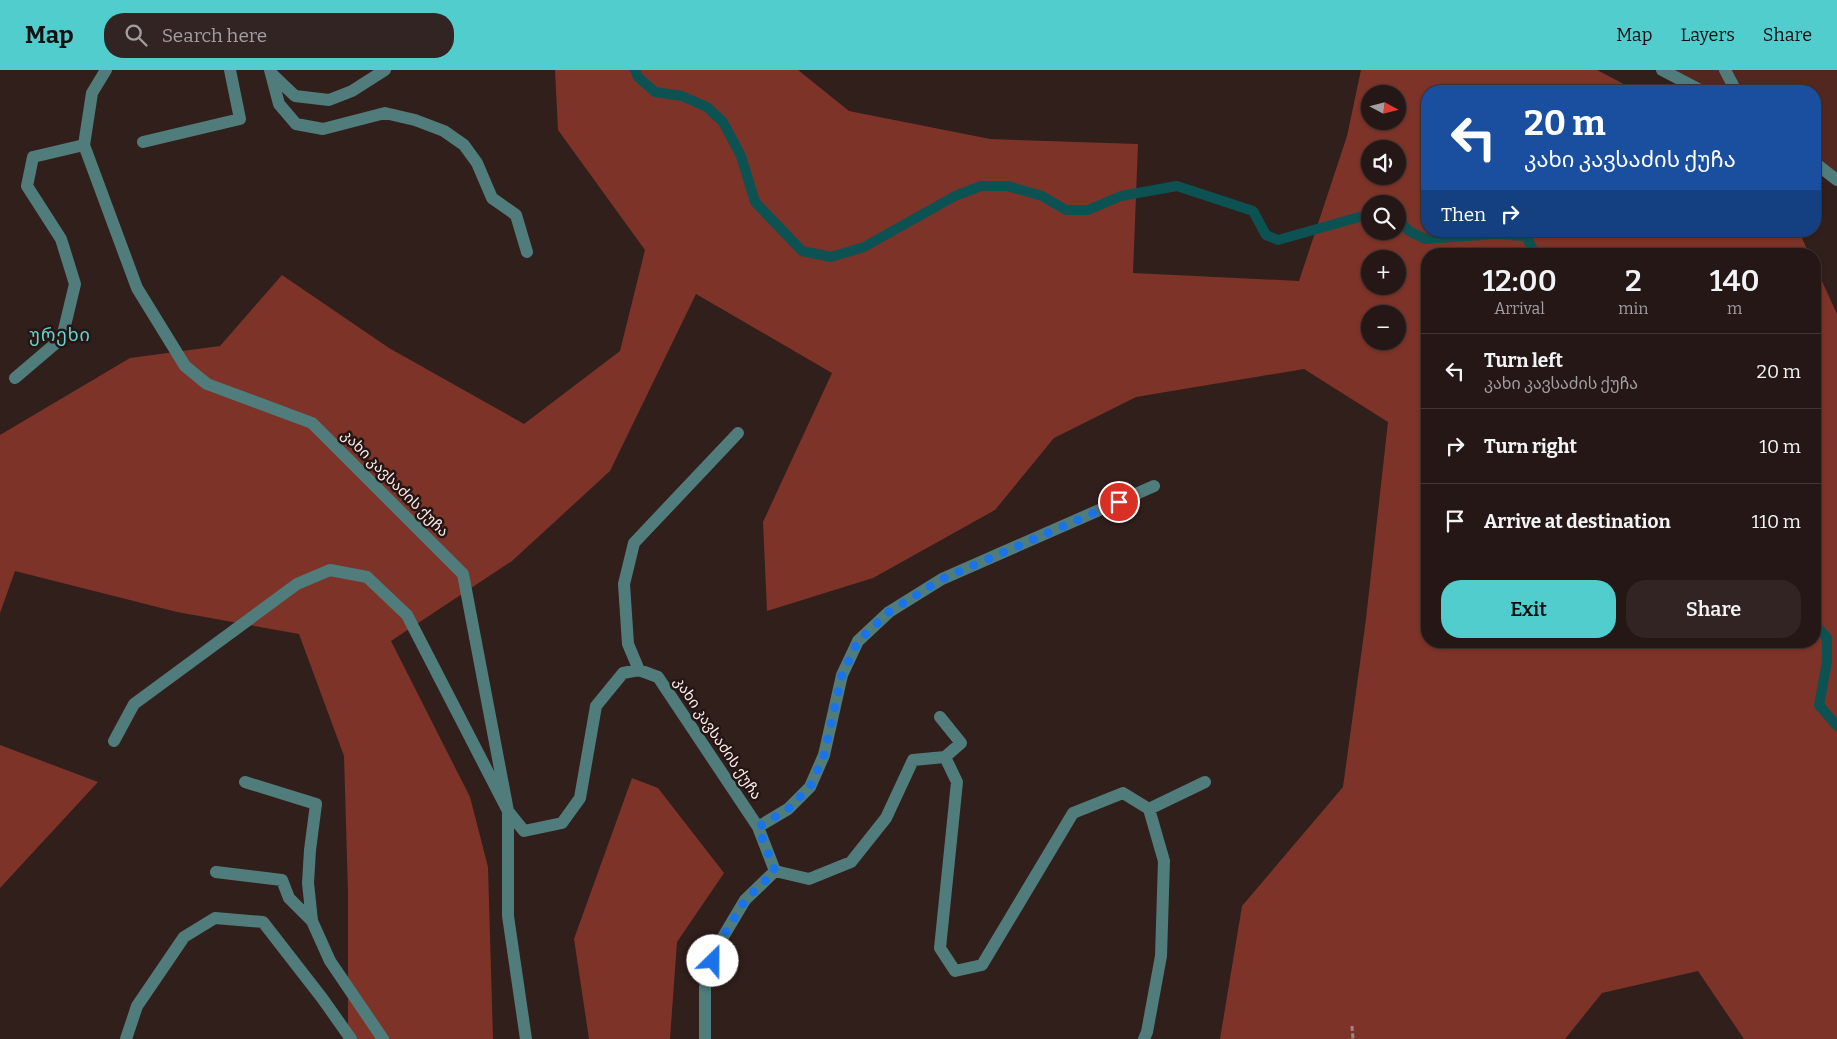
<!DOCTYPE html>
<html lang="en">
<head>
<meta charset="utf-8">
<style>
  body { margin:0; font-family:Bitter,"Noto Sans Georgian",serif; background:#312422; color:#f1f3f6; height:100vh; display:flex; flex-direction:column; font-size:19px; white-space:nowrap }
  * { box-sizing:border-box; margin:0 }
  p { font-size:16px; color:#a39fa0 }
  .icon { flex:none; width:28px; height:28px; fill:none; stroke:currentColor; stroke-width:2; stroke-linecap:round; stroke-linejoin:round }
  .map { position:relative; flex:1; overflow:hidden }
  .details { position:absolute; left:1421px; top:178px; width:400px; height:400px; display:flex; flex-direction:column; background:#251715; border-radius:20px; box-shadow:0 1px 4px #0004,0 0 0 1px #423634 }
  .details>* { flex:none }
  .top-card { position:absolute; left:1421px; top:15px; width:400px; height:152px; border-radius:20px; box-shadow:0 1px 4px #0004,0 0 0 1px #423634; background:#1a4fa0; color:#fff; overflow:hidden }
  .needle { width:32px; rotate:97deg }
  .tools { position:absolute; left:1361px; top:15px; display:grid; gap:10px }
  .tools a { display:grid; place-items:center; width:45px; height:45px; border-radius:50%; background:#251715; box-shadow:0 1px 4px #0004,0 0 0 1px #423634; font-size:25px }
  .pin { position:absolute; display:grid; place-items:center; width:42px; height:42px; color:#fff; margin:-21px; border:2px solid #fff; border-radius:50%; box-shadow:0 1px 5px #0007 }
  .me { position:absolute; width:55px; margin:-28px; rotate:23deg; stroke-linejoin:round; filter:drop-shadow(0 0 4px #0008) }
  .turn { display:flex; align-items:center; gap:18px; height:105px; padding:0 20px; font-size:22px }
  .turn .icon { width:65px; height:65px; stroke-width:2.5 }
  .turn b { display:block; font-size:35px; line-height:42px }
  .then { display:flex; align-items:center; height:48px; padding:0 20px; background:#0003; gap:10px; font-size:19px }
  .eta { display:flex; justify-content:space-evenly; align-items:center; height:85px; text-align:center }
  .eta b { font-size:30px; font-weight:600; line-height:35px }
  .button { display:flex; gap:10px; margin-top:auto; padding:10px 20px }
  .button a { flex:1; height:58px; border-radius:20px; background:#52cdce; color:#111; font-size:20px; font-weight:600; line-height:58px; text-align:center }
  .button a+a { background:#312422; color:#f1f3f6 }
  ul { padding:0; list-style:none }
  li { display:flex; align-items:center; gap:15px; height:75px; padding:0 20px; border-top:1px solid #423634 }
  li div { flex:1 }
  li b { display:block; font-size:19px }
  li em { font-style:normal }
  header { display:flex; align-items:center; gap:30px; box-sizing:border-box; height:70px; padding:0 25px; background:#52cdce; color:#111 }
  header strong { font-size:24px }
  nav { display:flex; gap:28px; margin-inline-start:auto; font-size:18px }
  .search { width:350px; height:45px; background:#312422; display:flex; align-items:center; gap:12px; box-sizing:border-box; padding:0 18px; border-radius:20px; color:#a39fa0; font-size:19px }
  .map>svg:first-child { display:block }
  .green { fill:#522720 }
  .forest { fill:#7d3328; fill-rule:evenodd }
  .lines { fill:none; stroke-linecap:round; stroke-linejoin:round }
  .stream { stroke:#0d5253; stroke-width:10 }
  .path { stroke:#988886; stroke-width:3; stroke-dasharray:5 2.5; stroke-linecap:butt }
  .minor { stroke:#507c7c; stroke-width:12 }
  .route { stroke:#1a73e8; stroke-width:9; stroke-dasharray:0 16.2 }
  .labels { text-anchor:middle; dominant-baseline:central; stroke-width:5; stroke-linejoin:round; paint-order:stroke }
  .street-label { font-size:15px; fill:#f9ecea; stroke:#261613 }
  .quarter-label { font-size:18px; letter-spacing:1px; fill:#66d3d4; stroke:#261613 }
</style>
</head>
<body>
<header>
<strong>Map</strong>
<div class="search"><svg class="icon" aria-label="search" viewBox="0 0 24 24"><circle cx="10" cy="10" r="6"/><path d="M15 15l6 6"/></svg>Search here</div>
<nav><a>Map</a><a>Layers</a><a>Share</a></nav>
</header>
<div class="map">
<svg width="1837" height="969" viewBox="0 0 1837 969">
  <rect width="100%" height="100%" fill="#311f1c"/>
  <!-- green -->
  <path class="green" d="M1662,0h175v110l-22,-17v-72h-113z"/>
  <!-- forest -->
  <path class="forest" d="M555,0h243l51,41 141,28 148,5 -5,129 166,8 48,-145 14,-66h236l40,21h-209v140h371l10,23h-381v387h387v-375l22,48v725h-93l-46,-68 -96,22 -37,46h-345l22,-133 101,-119 23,-168 22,-197 -84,-53 -168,28 -82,41 -59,72 -122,68 -106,33 -4,-89 69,-149 -136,-79 -86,177 -98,90 -121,80 79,156 18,70 5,172h-145v-147l-4,-136 -45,-122 -122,-22 -162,-41 -15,42v-178l130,-77 90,-12 62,-71 107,73 135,76 96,-73 25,-101 -87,-120zM1370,24h28v27h-28zM1370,79h28v27h-28zM1370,134h28v27h-28zM1370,189h28v27h-28zM1370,244h28v27h-28z
    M0,675l98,37 -98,106z
    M632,708l26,10 66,85 -47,69 -7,97h-81l-15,-100z"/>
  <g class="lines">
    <!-- stream -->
    <path class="stream" d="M635,0l3,7 17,15 27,4 25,11 16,15 18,34 14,46 47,49 29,6 33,-10 91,-51 26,-10h27l34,10 24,14h22l33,-14 56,-10 76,25 13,24 12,5 92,-26
      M1398,150l11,11 16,8 71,-5 30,2 9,18
      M1815,554l12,14v24l-8,43 18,21"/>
    <!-- path -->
    <path class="path" d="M1352,956l1,13"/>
    <!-- minor -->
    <path class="minor" d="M106,0l-14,23 -8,52 53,143 48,78 22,18 105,39 151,151 45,237 16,20 38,-8 18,-25 16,-92 27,-33 16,-3 19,7 100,150 17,44 34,8 42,-17 35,-44 27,-58 32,-3 12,25 -17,166 15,23 27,-6 91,-152 50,-20 26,16 15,52 -3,95 -14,76 -3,7
      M270,0l9,34 17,20 27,5 62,-16 30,7 29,11 20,14 13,18 15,35 24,17 11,37
      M1662,0l40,21
      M1725,0l11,21
      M272,4l23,22 34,4 23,-9 33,-21
      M143,72l97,-23 -10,-49
      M1815,93l22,17
      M15,308l47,-40 13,-54 -14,-45 -34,-53 6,-29 51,-12
      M639,600l-11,-26 -4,-60 10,-41 104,-110
      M940,647l21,26 -16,14
      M114,671l20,-37 163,-120 33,-14 37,7 40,38 101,196v105l18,123
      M245,712l71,22 -6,46 -2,33 4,38
      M1149,739l56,-27
      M758,757l30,-18 22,-22 14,-32 18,-80 16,-34 31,-29 53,-33 212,-93
      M216,802l66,8 7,18 23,23 18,40 53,78
      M126,969l11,-33 47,-69 31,-19 48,4 59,76 29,41
      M705,969v-52l12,-40 28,-47 30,-29"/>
  </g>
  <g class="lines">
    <!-- route -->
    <path class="route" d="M713,891l4,-14 28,-47 30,-29 -17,-44 30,-18 22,-22 14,-32 18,-80 16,-34 31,-29 53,-33 177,-77"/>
  </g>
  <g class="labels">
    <!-- street labels -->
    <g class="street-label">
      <text transform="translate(395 413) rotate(45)">კახი კავსაძის ქუჩა</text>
      <text transform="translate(718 668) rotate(56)">კახი კავსაძის ქუჩა</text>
    </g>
    <!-- quarter labels -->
    <g class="quarter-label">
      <text x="60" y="265">ურეხი</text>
    </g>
  </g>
</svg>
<div class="tools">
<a><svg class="needle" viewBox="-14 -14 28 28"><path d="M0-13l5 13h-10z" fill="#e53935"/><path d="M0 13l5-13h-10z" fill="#a39fa0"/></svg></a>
<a><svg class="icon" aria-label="sound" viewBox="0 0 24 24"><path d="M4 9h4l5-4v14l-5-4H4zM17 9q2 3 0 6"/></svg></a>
<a><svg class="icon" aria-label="search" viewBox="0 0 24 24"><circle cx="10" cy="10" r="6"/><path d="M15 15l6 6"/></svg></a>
<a>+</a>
<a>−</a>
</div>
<div class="pin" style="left:1119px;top:432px;background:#d93025"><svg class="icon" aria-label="arrive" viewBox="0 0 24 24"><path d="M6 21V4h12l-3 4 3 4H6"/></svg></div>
<svg class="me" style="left:713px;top:891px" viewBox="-20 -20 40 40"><circle r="19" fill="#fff"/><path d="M0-13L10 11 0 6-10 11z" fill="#1a73e8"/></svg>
<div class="top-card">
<div class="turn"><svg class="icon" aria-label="left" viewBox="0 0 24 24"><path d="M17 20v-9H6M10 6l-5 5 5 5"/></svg><div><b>20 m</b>კახი კავსაძის ქუჩა</div></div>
<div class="then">Then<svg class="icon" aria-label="right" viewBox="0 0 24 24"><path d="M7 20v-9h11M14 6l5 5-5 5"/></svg></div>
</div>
<section class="details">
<div class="eta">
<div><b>12:00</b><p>Arrival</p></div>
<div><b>2</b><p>min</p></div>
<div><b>140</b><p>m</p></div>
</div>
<ul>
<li><svg class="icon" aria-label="left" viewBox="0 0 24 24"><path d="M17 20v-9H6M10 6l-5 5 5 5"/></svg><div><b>Turn left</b><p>კახი კავსაძის ქუჩა</p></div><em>20 m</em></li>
<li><svg class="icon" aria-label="right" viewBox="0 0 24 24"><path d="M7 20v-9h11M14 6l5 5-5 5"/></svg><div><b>Turn right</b></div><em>10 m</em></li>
<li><svg class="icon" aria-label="arrive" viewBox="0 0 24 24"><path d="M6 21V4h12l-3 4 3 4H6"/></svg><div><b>Arrive at destination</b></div><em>110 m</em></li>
</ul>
<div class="button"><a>Exit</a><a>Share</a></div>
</section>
</div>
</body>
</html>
